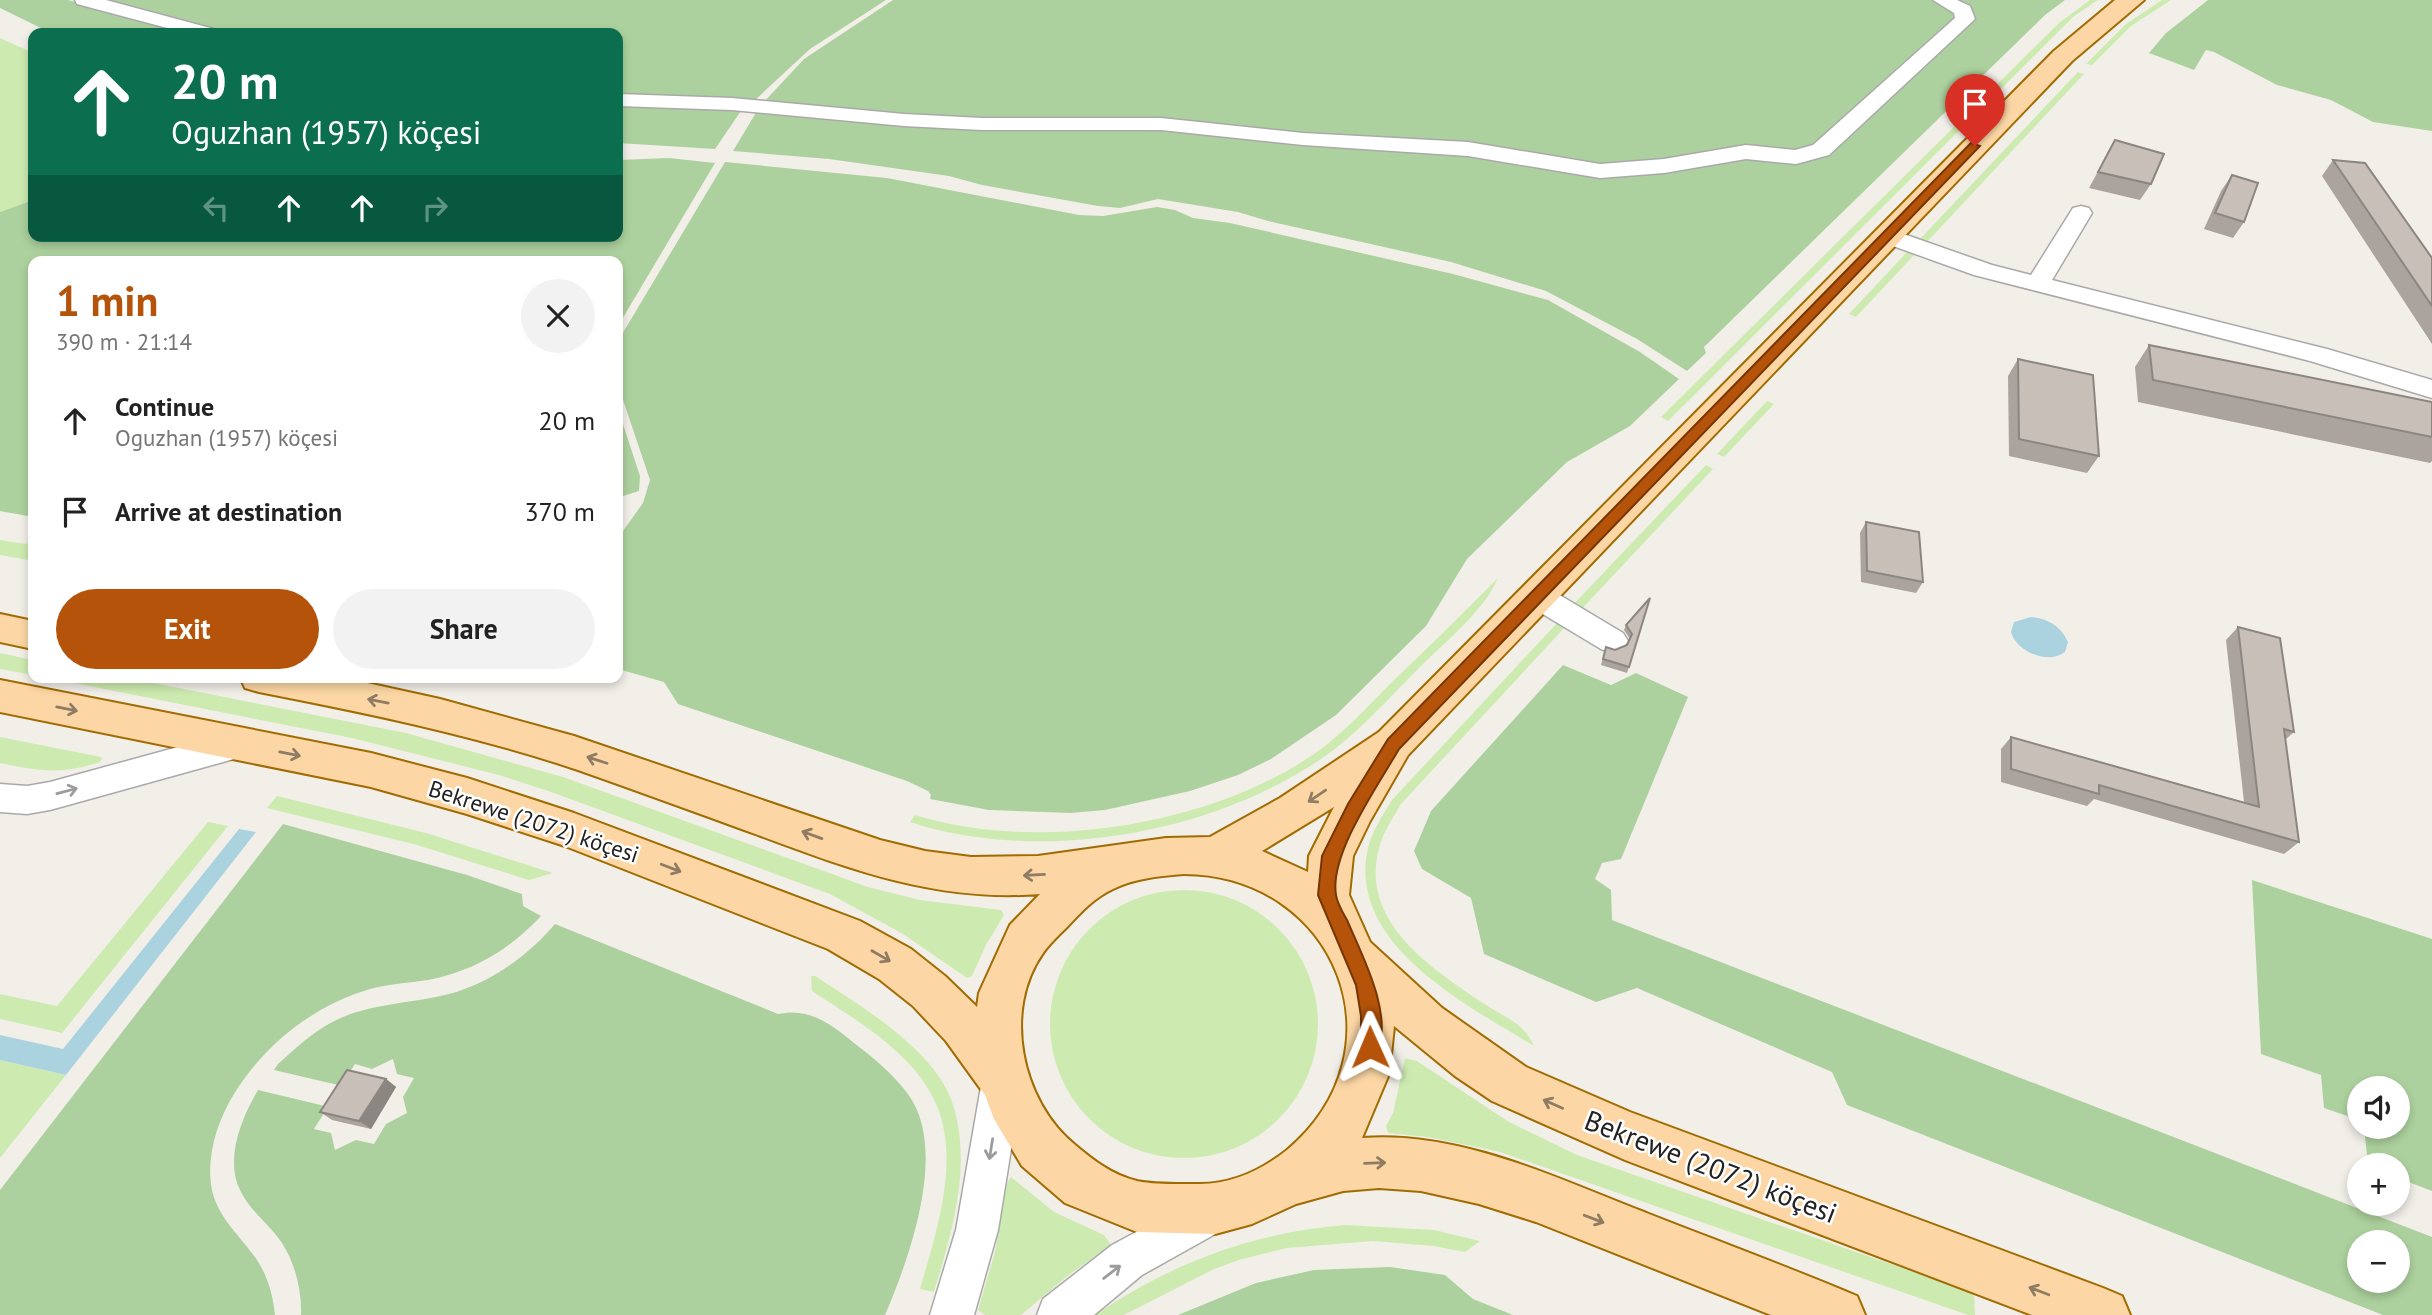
<!DOCTYPE html>
<html lang="en">
<head>
<meta charset="utf-8">
<style>
  body { margin:0; font-family:"PT Sans",sans-serif; background:#f2f2f2; color:#222; height:100vh; display:flex; flex-direction:column; font-size:26px; white-space:nowrap }
  * { box-sizing:border-box; margin:0 }
  p { font-size:23px; color:#767676 }
  .icon { flex:none; width:38px; height:38px; fill:none; stroke:currentColor; stroke-width:2; stroke-linecap:round; stroke-linejoin:round }
  .map { position:relative; flex:1; overflow:hidden }
  .side { position:absolute; left:28px; top:256px; width:595px; height:427px; display:flex; flex-direction:column; background:#fff; border-radius:14px; box-shadow:0 4px 10px #0003 }
  .side>* { flex:none }
  .hud { position:absolute; left:28px; top:28px; width:595px; height:214px; border-radius:14px; box-shadow:0 4px 10px #0003; background:#0b6e4f; color:#fff; overflow:hidden }
  .tools { position:absolute; left:2347px; top:1076px; display:grid; gap:14px }
  .tools a { display:grid; place-items:center; width:63px; height:63px; border-radius:50%; background:#fff; box-shadow:0 4px 10px #0003; font-size:35px }
  .pin { position:absolute; display:grid; place-items:center; width:60px; height:60px; color:#fff; margin:-72px -30px; border-radius:50% 50% 50% 0; rotate:-45deg; box-shadow:0 0 7px #0007 }
  .pin .icon { rotate:45deg }
  .me { position:absolute; width:77px; margin:-38px; rotate:359deg; stroke-linejoin:round; filter:drop-shadow(0 0 5px #0008) }
  .turn { display:flex; align-items:center; gap:24px; height:147px; padding:0 28px; font-size:32px }
  .turn .icon { width:91px; height:91px; stroke-width:2.5 }
  .turn b { display:block; font-size:49px; line-height:60px }
  .lanes { display:flex; align-items:center; height:66px; padding:0 28px; background:#0003; justify-content:center; gap:35px; direction:ltr }
  .lanes .off { opacity:.35 }
  .round { display:grid; place-items:center; flex:none; width:74px; height:74px; border-radius:37px; background:#f2f2f2 }
  .overview { display:flex; align-items:center; justify-content:space-between; height:119px; padding:0 28px }
  h1 { font-size:42px; font-weight:700; line-height:52px; color:#b45309 }
  .primary-button { display:flex; gap:14px; margin-top:auto; padding:14px 28px }
  .primary-button a { flex:1; height:80px; border-radius:42px; background:#b45309; color:#fff; font-size:28px; font-weight:700; line-height:80px; text-align:center }
  .primary-button a+a { background:#f2f2f2; color:#222 }
  ul { padding:0; list-style:none }
  li { display:flex; align-items:center; gap:21px; height:91px; padding:0 28px }
  li div { flex:1 }
  li b { display:block; font-size:26px }
  li em { font-style:normal }
  .map>svg:first-child { display:block }
  .grass { fill:#cdebb0 }
  .forest { fill:#add19e; fill-rule:evenodd }
  .water { fill:#aad3df }
  .lines { fill:none; stroke-linecap:round; stroke-linejoin:round }
  .minor-casing { stroke:#a9a9a9; stroke-width:3 }
  .major-casing { stroke:#a06b00; stroke-width:4 }
  .minor { fill:#fff; fill-rule:evenodd }
  .major { fill:#fcd6a4; fill-rule:evenodd }
  .wall { fill:#aba49e }
  .shaded-wall { fill:#8b8681 }
  .building { fill:#c7bfb8; stroke:#8b8681; stroke-width:2 }
  .oneway { stroke:#8f7c63 }
  .oneway2 { stroke:#9c9c9c }
  .route { fill:#b45309; stroke:#753606; stroke-width:2 }
  .labels { text-anchor:middle; dominant-baseline:central; stroke-width:5; stroke-linejoin:round; paint-order:stroke }
  .street-label { font-size:23px; fill:#222; stroke:#fff }
  .near-street-label { font-size:28px; fill:#222; stroke:#fff }
</style>
</head>
<body>
<div class="map">
<svg width="2432" height="1315" viewBox="0 0 2432 1315">
  <rect width="100%" height="100%" fill="#f2efe9"/>
  <!-- grass -->
  <path class="grass" d="M2090,0h8l-25,17 -405,404 -7,-4 398,-394z
    M2162,0h9l-40,26 -39,39 -6,-1 40,-40z
    M0,38l33,15v147l-33,12z
    M2078,72l6,2 -158,169 -7,-3z
    M1908,251l7,3 -59,63 -7,-3z
    M1767,401l7,3 -50,53 -7,-3z
    M1706,465l7,4 -135,144 -8,-5z
    M33,538v23l-33,-6v-15l26,4z
    M1498,578c-14,33 -52,63 -79,90 -32,32 -63,68 -101,93 -111,74 -280,103 -408,61l5,-7c121,38 294,11 399,-61 29,-20 53,-47 78,-72 36,-34 71,-69 106,-104z
    M1559,621l7,5 -165,178c-8,14 -18,28 -22,44 -20,75 54,121 107,157 21,14 37,17 48,41 -67,-41 -188,-102 -166,-198 4,-17 15,-33 24,-48z
    M0,653l33,7v15l-33,-6z
    M43,677h80l283,56 157,44 305,110 52,13 81,10 3,5 -18,30 -14,31 -5,2 -64,-44 -73,-40 -279,-102 -52,-17 -147,-37z
    M0,737l101,20 1,2 -2,3c-38,13 -62,9 -100,1z
    M277,796l149,37 127,40 -24,7 -112,-35 -150,-37z
    M208,822l20,4 -166,207 -62,-14v-25l57,12z
    M1050 1024a134 134 0 1 1 268 0a134 134 0 1 1-268 0Z
    M811,976h4c44,29 116,71 136,123 23,63 1,133 -17,193l-14,-3c16,-56 40,-126 17,-183 -21,-52 -81,-86 -125,-115z
    M1405,1058l12,3 92,61 68,33 397,138 1,22h-7l-468,-163 -72,-15 -40,-4 -2,-7 7,-13z
    M0,1060l66,15 -66,83z
    M1011,1177l43,35 50,23 7,10 -41,29 -49,41h-36l-7,-5 17,-58 12,-69z
    M1345,1225l89,5 46,11 -15,11 -32,-6 -60,-5 -86,7 -48,12 -25,9 -90,46h-29c79,-53 156,-82 250,-90z"/>
  <!-- forest -->
  <path class="forest" d="M0,0h68l118,33h-135l-51,-25z
    M100,0h786l-76,49 -56,52 -136,-5v-63h-396z
    M893,0h1041l27,13 -147,137 -203,18 -119,-19 -447,-29 -137,-3 -145,-14 41,-44z
    M1949,0h116l-20,15 -341,332 2,6 -19,18 -50,-32 -91,-48 -95,-29 -183,-41 -30,-9 -80,-13 -38,9 -22,-2 -116,-21 -33,-9 -120,-17 -96,-8 24,-40 352,15 337,25 151,23 147,-17 55,3 174,-142 -3,-8z
    M2208,0h224v131l-59,-9 -42,-22 -54,-15 -63,-33 -8,-2 -12,20 -45,-17 17,-20z
    M618,104l125,4 -28,41 -97,-6z
    M669,158l46,5 -97,163v-65h-585v256l-33,-6v-299l33,-12v36h585v-76z
    M725,162l162,16 192,37 24,1 54,-9 18,3 18,8 37,5 223,51 95,26 92,52 39,27 -49,47 -63,36 -100,97 -41,67 -90,89 -65,44 -33,16 -48,16 -85,19 -35,3 -81,-3 -59,-11 1,-4 -3,-4 -21,-10 -229,-77 -14,-22 -46,-13v-131l25,-35 7,-23 -32,-95v-44z
    M618,409l22,67 -1,15 -19,6 -2,4z
    M1563,665l48,20 25,-12 52,24 -67,162 -19,4 -7,16 16,11 1,30 820,317v78h-49l-536,-210 -15,-33 -195,-84 -41,14 -112,-48 -13,-56 -49,-29 -8,-18 17,-40zM2359,1242h39v39h-39z
    M283,824l184,51 55,19 1,12 18,10c-32,34 -67,55 -113,64 -19,3 -40,4 -58,9 -57,17 -105,55 -136,105 -16,26 -27,59 -23,90 4,32 29,51 46,76 11,17 16,35 18,55h-275v-125z
    M2252,880l180,59v252l-34,-13v-12l-30,-1 -4,-38h34v-39h-39v32l-35,-12 -3,-33 -60,-21z
    M555,924l223,90c31,-7 53,10 76,29 20,15 39,31 54,51 41,56 1,165 -23,221h-584c1,-24 -6,-52 -19,-72 -12,-18 -31,-31 -41,-51 -17,-32 0,-73 17,-102l67,16 1,4 -12,19 17,4 4,17 21,-10 18,4 12,-20 21,-11 -4,-16 11,-19 -17,-4 -4,-15 -21,10 -17,-5 -12,19 -5,2 -64,-15 4,-6c20,-18 40,-37 65,-47 34,-14 71,-14 106,-23 41,-11 79,-38 106,-70z
    M1390,1267l55,8 28,24 40,16h-335l78,-32 58,-13z"/>
  <!-- water -->
  <path class="water" d="M2031,617c17,2 30,9 37,25l-3,10c-17,13 -48,0 -54,-20l3,-10z
    M239,829l17,3 -190,243 -66,-15v-25l63,14z"/>
  <g class="lines">
    <!-- minor casing -->
    <g class="minor-casing">
      <path id="minor" d="M75,0h31l108,29 3,4h-31l-109,-29z
        M1933,0h24l13,6 5,13 -146,136 -33,9 -50,-5 -82,14 -64,5 -132,-22 -165,-11 -142,-15h-179l-78,-4 -172,-16 -114,-4v-12l114,4 172,16 78,4h179l142,15 165,9 132,22 64,-5 82,-14 49,5 18,-5 142,-127 -1,-5z
        M2081,206l8,2 3,5 -40,67 275,69 105,31v18l-122,-37 -336,-86 -95,-34 -4,-5 4,-5h16l97,34 39,10 42,-67z
        M1537,585l11,3 75,45 5,8 -5,8 -11,4 -11,-4 -75,-45 -4,-8 4,-8z
        M240,730l12,4 5,10 -5,10 -202,56 -23,4 -27,-2v-28l27,2 23,-4z
        M1002,1062l14,5 6,14 -24,149 -24,85h-44l26,-85 26,-149 6,-14z
        M1211,1192l15,6 6,15 -6,15 -84,47 -48,40h-57l6,-16 69,-54z"/>
    </g>
    <!-- major casing -->
    <g class="major-casing">
      <path id="major" d="M2115,0h29l-72,61 -664,694 -38,66 -17,35 -4,39 21,47 72,66 84,59 104,45 473,176 19,8 8,19h-98l-407,-155 -133,-59 -37,-25 -61,-50 -5,48 -27,64c98,-8 198,42 287,76 69,27 139,53 208,82l8,19h-94l-235,-93 -57,-18 -58,-13 -42,-3 -36,3 -47,13 -44,20 -37,10 -78,-2 -72,-29 -43,-37 -28,-47 -9,-24 -39,-54 -33,-35 -34,-27 -51,-30 -263,-103 -98,-32 -96,-27 -371,-75v-32l371,73 96,25 107,35 286,108 51,28 34,27 32,31 2,-14 31,-68 30,-31c-103,8 -188,-24 -282,-59 -60,-22 -120,-44 -180,-65 -104,-35 -212,-57 -319,-78l-14,-4 -5,-11h100l100,22 134,37 306,104 45,11 46,6 67,-1 128,-18 44,-1 70,-39 99,-66 675,-681zM1334,807l-25,49 -1,16 -46,-21zM1184,874c153,1 222,176 103,276 -25,20 -55,34 -87,34 -19,0 -44,1 -63,-3 -25,-6 -44,-21 -63,-37 -52,-43 -72,-133 -31,-191 7,-10 17,-19 25,-27 14,-15 26,-28 45,-37 22,-11 47,-13 71,-15z
        M0,614l33,7v28l-33,-7z"/>
    </g>
    <!-- minor -->
    <use href="#minor" class="minor"/>
    <!-- major -->
    <use href="#major" class="major"/>
  </g>
  <!-- wall -->
  <path class="wall" d="M2115,140l36,44 -11,16 -51,-12z
    M2333,160l99,98v86l-110,-168z
    M2232,175l12,47 -11,16 -29,-9 17,-38z
    M2149,345l283,57v59l-2,2 -292,-61 -3,-35z
    M2018,359l81,97 -12,17 -78,-17 -1,-80z
    M1866,522l57,60 -7,11 -55,-11 -1,-49z
    M1650,598l-23,75 -26,-8 5,-18 9,3 12,-5 3,-6 -6,-9 2,-5z
    M2238,627l56,105 -9,8 14,102 -15,12 -190,-55 -7,7 -86,-24v-33l10,-12 233,65 -18,-162z
    M386,1079l10,8 -25,42 -39,-9 -12,-8z"/>
  <!-- shaded-wall -->
  <path class="shaded-wall" d="M386,1079l10,8 -25,42 -12,-8z"/>
  <!-- building -->
  <path class="building" d="M2115,140l49,14 -13,30 -53,-12z
    M2333,160l32,3 67,95v48z
    M2232,175l26,8 -14,39 -29,-9z
    M2149,345l283,57v35l-279,-57z
    M2018,359l75,16 6,81 -80,-17z
    M1866,522l53,10 4,50 -56,-11z
    M1650,598l-21,69 -26,-8 3,-12 9,3 12,-5 5,-11 -6,-9z
    M2238,627l42,11 14,94 -10,-3 15,113 -200,-57v9l-88,-25v-32l248,70z
    M347,1070l39,9 -27,42 -39,-9z"/>
  <!-- one-way arrows -->
  <defs><path id="oneway-shaft" d="M-6 0H5M1.5-3L5.5 0L1.5 3" fill="none" stroke-width="1.6" stroke-linecap="round" stroke-linejoin="round" transform="scale(1.75)"/></defs>
  <g class="oneway">
    <use href="#oneway-shaft" transform="translate(378 701) rotate(-169)"/>
    <use href="#oneway-shaft" transform="translate(67 709) rotate(11)"/>
    <use href="#oneway-shaft" transform="translate(290 754) rotate(11)"/>
    <use href="#oneway-shaft" transform="translate(597 760) rotate(-162)"/>
    <use href="#oneway-shaft" transform="translate(1317 796) rotate(146)"/>
    <use href="#oneway-shaft" transform="translate(812 835) rotate(-160)"/>
    <use href="#oneway-shaft" transform="translate(671 868) rotate(21)"/>
    <use href="#oneway-shaft" transform="translate(1034 875) rotate(177)"/>
    <use href="#oneway-shaft" transform="translate(881 956) rotate(30)"/>
    <use href="#oneway-shaft" transform="translate(1553 1104) rotate(-156)"/>
    <use href="#oneway-shaft" transform="translate(1375 1163) rotate(-2)"/>
    <use href="#oneway-shaft" transform="translate(1594 1219) rotate(21)"/>
    <use href="#oneway-shaft" transform="translate(2039 1291) rotate(-159)"/>
  </g>
  <g class="oneway2">
    <use href="#oneway-shaft" transform="translate(67 791) rotate(-15)"/>
    <use href="#oneway-shaft" transform="translate(991 1149) rotate(99)"/>
    <use href="#oneway-shaft" transform="translate(1112 1272) rotate(-38)"/>
  </g>
  <!-- route -->
  <path class="route" d="M1971,143l9,3 -581,603c-20,35 -70,105 -63,146 1,8 7,18 11,25 15,36 47,94 30,134l-7,2 -7,-2 -2,-7v-31l-5,-31 -38,-90 4,-39 26,-52 40,-65z"/>
  <g class="labels">
    <!-- street labels -->
    <g class="street-label">
      <text transform="translate(534 821) rotate(18)">Bekrewe (2072) köçesi</text>
    </g>
    <!-- near-street labels -->
    <g class="near-street-label">
      <text transform="translate(1711 1166) rotate(21)">Bekrewe (2072) köçesi</text>
    </g>
  </g>
</svg>
<div class="tools">
<a><svg class="icon" aria-label="sound" viewBox="0 0 24 24"><path d="M4 9h4l5-4v14l-5-4H4zM17 9q2 3 0 6"/></svg></a>
<a>+</a>
<a>−</a>
</div>
<div class="pin" style="left:1975px;top:146px;background:#d93025"><svg class="icon" aria-label="arrive" viewBox="0 0 24 24"><path d="M6 21V4h12l-3 4 3 4H6"/></svg></div>
<svg class="me" style="left:1370px;top:1047px" viewBox="-20 -20 40 40"><path d="M0-17L14 15 0 8-14 15z" fill="#b45309" stroke="#fff" stroke-width="4"/></svg>
<div class="hud">
<div class="turn"><svg class="icon" aria-label="ahead" viewBox="0 0 24 24"><path d="M12 20V5M6 11l6-6 6 6"/></svg><div><b>20 m</b>Oguzhan (1957) köçesi</div></div>
<div class="lanes"><svg class="icon off" aria-label="left" viewBox="0 0 24 24"><path d="M17 20v-9H6M10 6l-5 5 5 5"/></svg><svg class="icon" aria-label="ahead" viewBox="0 0 24 24"><path d="M12 20V5M6 11l6-6 6 6"/></svg><svg class="icon" aria-label="ahead" viewBox="0 0 24 24"><path d="M12 20V5M6 11l6-6 6 6"/></svg><svg class="icon off" aria-label="right" viewBox="0 0 24 24"><path d="M7 20v-9h11M14 6l5 5-5 5"/></svg></div>
</div>
<section class="side">
<div class="overview"><div><h1>1 min</h1><p>390 m · 21:14</p></div><a class="round"><svg class="icon" aria-label="close" viewBox="0 0 24 24"><path d="M6 6l12 12M18 6L6 18"/></svg></a></div>
<ul>
<li><svg class="icon" aria-label="ahead" viewBox="0 0 24 24"><path d="M12 20V5M6 11l6-6 6 6"/></svg><div><b>Continue</b><p>Oguzhan (1957) köçesi</p></div><em>20 m</em></li>
<li><svg class="icon" aria-label="arrive" viewBox="0 0 24 24"><path d="M6 21V4h12l-3 4 3 4H6"/></svg><div><b>Arrive at destination</b></div><em>370 m</em></li>
</ul>
<div class="primary-button"><a>Exit</a><a>Share</a></div>
</section>
</div>
</body>
</html>
